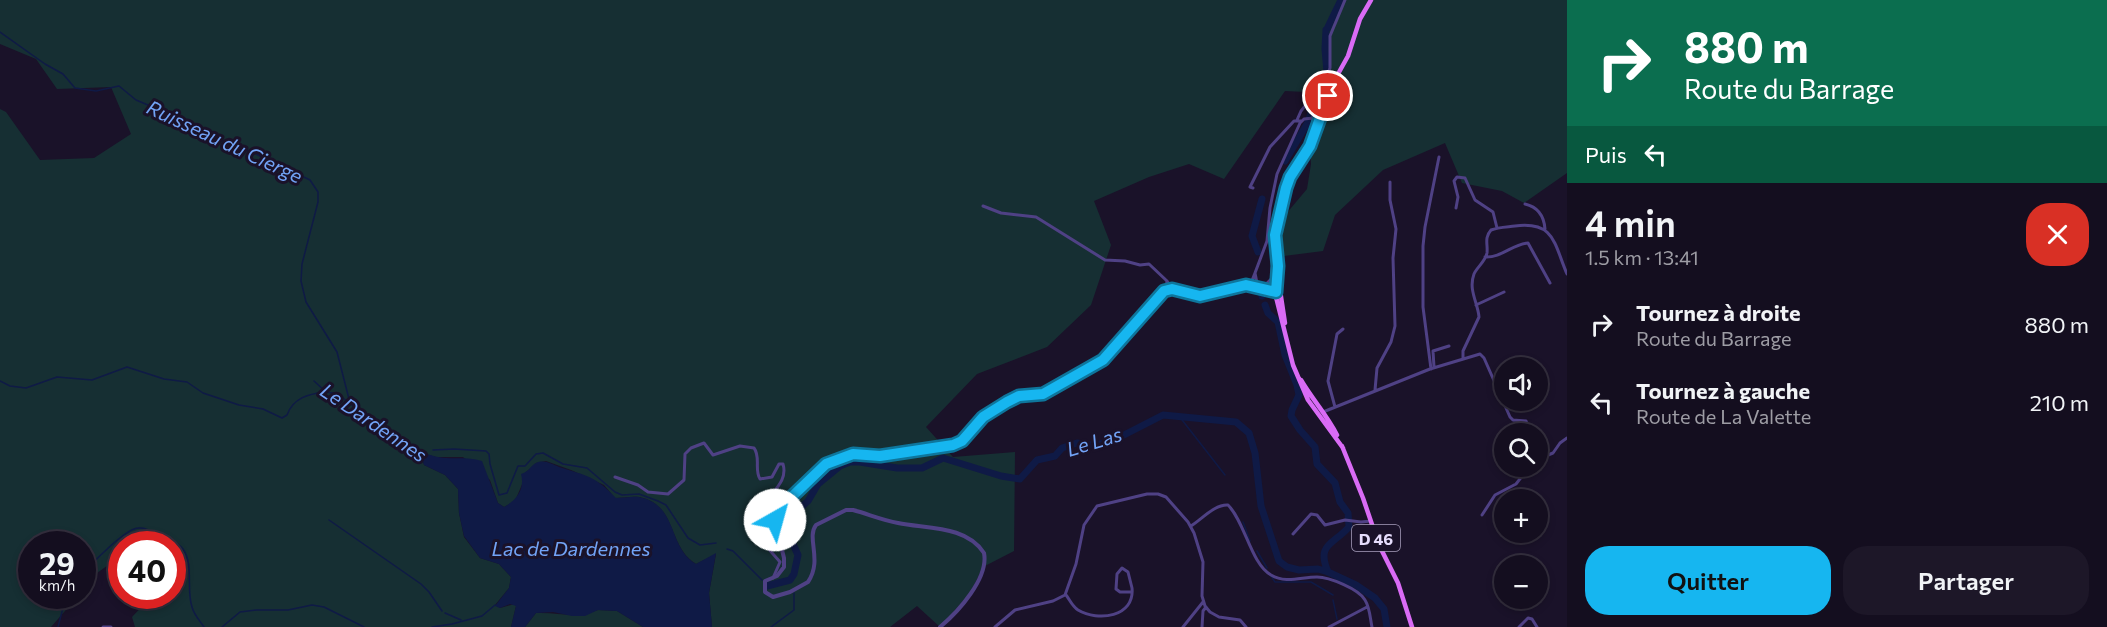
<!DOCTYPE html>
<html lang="fr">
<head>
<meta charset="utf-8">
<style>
  body { margin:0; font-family:Commissioner,sans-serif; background:#1d1728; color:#f1f3f6; height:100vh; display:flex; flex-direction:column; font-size:22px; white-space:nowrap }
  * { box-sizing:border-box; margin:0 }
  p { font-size:20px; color:#9d9ca4 }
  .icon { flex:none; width:33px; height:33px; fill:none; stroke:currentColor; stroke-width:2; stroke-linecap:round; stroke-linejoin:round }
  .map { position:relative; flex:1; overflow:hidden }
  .sheet { display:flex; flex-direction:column; background:#140e1f; width:540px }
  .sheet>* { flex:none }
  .top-card { background:#0b6e4f; color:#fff; overflow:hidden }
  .fabs { position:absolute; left:1494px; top:357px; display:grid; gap:12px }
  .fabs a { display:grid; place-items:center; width:54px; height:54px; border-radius:50%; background:#140e1f; box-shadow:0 3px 9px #0003,0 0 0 2px #332e3d; font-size:30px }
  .speed { position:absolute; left:18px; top:531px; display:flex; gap:12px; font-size:30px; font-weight:700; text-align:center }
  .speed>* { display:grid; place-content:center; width:78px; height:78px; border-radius:50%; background:#140e1f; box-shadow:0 3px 9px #0003,0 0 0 2px #332e3d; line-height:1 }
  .speed small { font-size:15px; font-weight:400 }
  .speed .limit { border:9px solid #d22; background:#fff; color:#111 }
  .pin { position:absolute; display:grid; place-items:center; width:51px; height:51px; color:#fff; margin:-26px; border:3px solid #fff; border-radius:50%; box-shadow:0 2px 6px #0007 }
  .me { position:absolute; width:66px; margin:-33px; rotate:38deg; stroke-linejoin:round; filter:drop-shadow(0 0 4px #0008) }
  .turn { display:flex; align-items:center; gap:21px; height:126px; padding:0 18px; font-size:27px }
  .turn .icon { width:78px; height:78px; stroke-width:2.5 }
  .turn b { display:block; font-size:42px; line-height:51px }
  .then { display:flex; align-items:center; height:57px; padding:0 18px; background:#0003; gap:12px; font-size:22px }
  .round { display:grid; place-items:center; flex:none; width:63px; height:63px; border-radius:24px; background:#1d1728 }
  .summary { display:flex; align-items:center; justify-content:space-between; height:102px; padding:0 18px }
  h1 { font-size:36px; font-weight:600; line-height:45px }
  .cta { display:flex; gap:12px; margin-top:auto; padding:12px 18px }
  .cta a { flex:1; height:69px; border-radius:24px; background:#16b6f0; color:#111; font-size:24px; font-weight:600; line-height:69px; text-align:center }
  .cta a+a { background:#1d1728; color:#f1f3f6 }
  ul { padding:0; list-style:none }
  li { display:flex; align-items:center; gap:18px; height:78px; padding:0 18px }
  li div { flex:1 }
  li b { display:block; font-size:22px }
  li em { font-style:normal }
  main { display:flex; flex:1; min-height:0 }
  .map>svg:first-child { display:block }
  .green { fill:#162f33 }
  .water { fill:#0f1a46 }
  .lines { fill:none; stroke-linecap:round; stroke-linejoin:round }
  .stream { stroke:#0f1a46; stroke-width:1.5 }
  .river { stroke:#0f1a46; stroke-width:7 }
  .minor { stroke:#4f4185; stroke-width:3 }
  .tertiary { stroke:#4f4185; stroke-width:4 }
  .primary { stroke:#d96bf5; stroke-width:4.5 }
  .route-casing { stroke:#0e769c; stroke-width:15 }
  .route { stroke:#16b6f0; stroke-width:10 }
  .labels { text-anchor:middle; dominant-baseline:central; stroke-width:6; stroke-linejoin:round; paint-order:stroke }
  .shield { fill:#1a1229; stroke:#a9a0bd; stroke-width:1.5 }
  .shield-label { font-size:16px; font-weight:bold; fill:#e6ddfd }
  .water-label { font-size:20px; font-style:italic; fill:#72a3f6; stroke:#1a1229 }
</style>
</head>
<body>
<main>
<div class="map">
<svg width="1567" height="627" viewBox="0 0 1567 627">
  <rect width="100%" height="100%" fill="#1a1229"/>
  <!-- green -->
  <path class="green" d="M0,0h1567v173l-43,30 -22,-12 -40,-8 -17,-40 -62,27 -48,45 -12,36 -47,6 -6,-24 37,-44 4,-25 -5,-72 -21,-1 -61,88 -35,-15 -40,13 -55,24 17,44 -20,60 -44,42 -70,27 -51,53 27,30 62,-5 -1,99 -31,16 -13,26 -30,34 -23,-21 -27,21h-178l-3,-34 7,-39 -20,10c-29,-18 -18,-59 -57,-67 -7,-1 -16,1 -24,1l-11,-13 -33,-15 -25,-9 -10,2 -11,10 -2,9 -8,19 -11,6 -6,-4 -8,-23 -27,-23h-27l-16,-4 4,12 21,10 13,14 1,24 5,24 16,21 19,6 12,13 -2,11 -14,17 5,3 15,-4 1,2 -5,21h-376l-3,-10 20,-21h20l1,-23 7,-8 -7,-4 -1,-17h-50l-1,12 -24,17 -14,17 -1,-46h-50v52h46l-27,31h-51v-518l6,3 34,48 54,-2 37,-24 -20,-47 -54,2 -21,-30 -36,-15z
    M598,610l19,1 26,16h-118l11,-14c23,-1 40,6 62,-3z"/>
  <!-- water -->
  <path class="water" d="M420,453c7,0 12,3 18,4 15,3 28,-1 44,4l16,42 6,4c13,-7 21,-18 17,-33 8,-2 9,-8 15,-11 8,-4 16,1 23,4 28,9 35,8 57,31 7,0 16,-2 23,-1 40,8 28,50 57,67l20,-11 -7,40 3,34h-69l-26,-16 -19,-1 -13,6h-13l-19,-4 -17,1 -11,14h-14l5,-21 -6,-2 -10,4 -5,-2 14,-18 2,-11 -12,-13 -19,-6 -16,-22 -5,-23 -1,-24 -13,-14 -21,-10z"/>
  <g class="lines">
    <!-- stream -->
    <path class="stream" d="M0,32l45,32 18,10 12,14 21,3 23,-5 17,14 31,13 11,10 40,16 15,4 77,37 8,12v10l-16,62 -1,17 5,21 31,50 13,51
      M0,381l10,5 16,2 31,-11 35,3 35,-13 37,12 23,3 16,11 36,12 24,4 19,9 5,-3c6,-17 21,-21 38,-23
      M314,381l12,11 12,2 61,49 22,11
      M1179,416l46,59
      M433,450l21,-1 32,2 3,3 1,10 9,31 8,-2 11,-27h7l11,-12 7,-1 20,11 24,4 28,24 7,3 17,-1 19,7 8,4 22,33 12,7 16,-2
      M329,520l92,64 8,8 13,19
      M1243,522l7,19
      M727,549l6,2 29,29
      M1257,551l10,17
      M82,575c9,-11 43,-46 56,-47 10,-1 16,6 25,10 6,2 16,5 20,11 11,16 3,40 9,58 2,8 8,14 12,20
      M1271,576l4,6h36l22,13
      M1333,600l4,19
      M445,613l16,7
      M58,627l6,-23 5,-8
      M222,627l18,-15 17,-2h31l24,-5 12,2 40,20
      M432,627l20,-3 30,-8 13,-11
      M771,627l23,-17v-17"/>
    <!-- river -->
    <path class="river" d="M1327,29l14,-29
      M1285,161l22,-37 20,-52 -2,-23 1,-19
      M1258,252l-6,-16 10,-37
      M1262,292v4
      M1265,305l3,8 10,9 7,33 12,30 2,10 -7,15 -1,6 9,14 15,17 2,17 18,19 5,19 8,11 1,14c-16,18 -33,17 -21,45
      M767,586l23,-6 4,-6 4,-19 -10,-22 1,-15 19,-17 10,-17 22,-18 10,-4h10l37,6h25l21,-10 58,18 19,3 17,-19 18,-4 7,-8 15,-5 11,2 12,-1 22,-8 41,-21 73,7 13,11 6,20 6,53 18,55 8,6 12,3 19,-1 10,3 28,13 19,13 9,11 3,18"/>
    <!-- minor -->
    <path class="minor" d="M1297,120l4,-9 13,-16h6
      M1314,135l-2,-4 1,-17 17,-46v-32l15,-36
      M1253,188l-3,-1 20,-40 24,-26h7
      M1525,204c13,3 19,12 20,25
      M983,206l18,7 35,4 69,43 20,1 15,4 9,-1 18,17
      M1456,208l2,-11 -4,-16 3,-4 8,1 10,22 18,12 4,16
      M1485,257c16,1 28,-13 43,-14l22,40
      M1255,273l12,-32 3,-33 7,-34 23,-51 4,-4 9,-1
      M1251,283l4,-10 2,10
      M1166,290l1,-9 5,8
      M1476,305l28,-13
      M1463,359v-8l16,-34c-1,-14 -11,-27 -5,-43 3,-7 11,-12 13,-21 1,-9 -3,-15 4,-23 7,-3 16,-3 24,-4 40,-5 39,18 52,48
      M1434,367l-1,-16 16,-5
      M1431,369l-8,-62v-61l2,-19 14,-70
      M1375,390l2,-22 14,-26 4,-16 -2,-68 3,-29 -6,-29v-18
      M1335,407l-7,-26 9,-47 6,-5
      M1323,412l107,-43 50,-15 4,4 26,59 3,3 13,1 4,13
      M1538,459l15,-6 7,-10 7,-5
      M615,477l23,8 10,7 20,2 16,-14 1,-26 6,-6 13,-5 9,12 27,-9 14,2c7,9 0,22 6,31l12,-2 7,-13h4c8,27 -35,35 -22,72 4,11 12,17 19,26l-7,16
      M1482,515l13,-20 21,-11 14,-18
      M1191,526c11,-7 24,-22 37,-21 17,17 23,59 43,70 15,9 30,2 46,2 12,0 42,12 48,23 5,8 5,18 7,27
      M1293,534l18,-20 6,1 8,10 20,-5 16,2 10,-1
      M1066,595c4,5 6,11 12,15 20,12 57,7 54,-22l-4,-16 -6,-4 -5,6 -1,15 4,3h12
      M103,627h8
      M995,627l20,-17 38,-9 12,-6 11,-31 8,-39 13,-19 50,-12h11l8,3 22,25 6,11 9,29 -1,34 3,10 5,6 9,5 21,3 6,7
      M1183,627l20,-25
      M1202,627l1,-16 3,-4
      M1329,627l38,-20
      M1519,627l9,-9 4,1 5,8"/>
    <!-- tertiary -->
    <path class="tertiary" d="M1266,285l6,-6 1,-17
      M1173,289l29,7 44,-11 30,7
      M940,627c18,-15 49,-49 44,-74 -18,-28 -58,-24 -86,-30 -16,-3 -30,-9 -45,-13h-7l-30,15c-10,13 7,35 -8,57l-18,10 -17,5 -8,-5v-11l12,-5 7,-9v-9l-9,-36 2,-10 47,-47 27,-11 32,2 32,-6 30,-3 14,-5 24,-25 24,-15 15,-6 21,-2 60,-34 64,-70 12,-2 23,3 44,-10 29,7 5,13"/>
    <!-- primary -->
    <path class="primary" d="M1276,248l4,42 5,33
      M1301,380c11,19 26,35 36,55
      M1342,446l21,52 16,47 19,38 14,44
      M1343,448l-35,-48 -15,-35 -18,-72 -1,-46 16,-70 20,-31 23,-63 15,-27 12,-37 11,-19"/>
  </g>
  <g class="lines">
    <!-- route casing -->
    <g class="route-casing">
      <path id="route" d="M775,520l4,-11 47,-45 27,-10 27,2 73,-11 9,-4 21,-24 24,-15 12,-6 24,-2 60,-34 61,-69 8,-2 28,7 46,-11 30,7 2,-26 -3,-31 11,-47 4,-11 20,-31 18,-50"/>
    </g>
    <!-- route -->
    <use href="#route" class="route"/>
  </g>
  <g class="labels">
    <!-- shield labels -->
    <rect class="shield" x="1352" y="525" width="48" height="26" rx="4.5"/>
    <g class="shield-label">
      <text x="1376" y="538">D 46</text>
    </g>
    <!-- water labels -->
    <g class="water-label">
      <text transform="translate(225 141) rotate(25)">Ruisseau du Cierge</text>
      <text transform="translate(374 422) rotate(34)">Le Dardennes</text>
      <text transform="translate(1094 441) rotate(-17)">Le Las</text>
      <text x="571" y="548">Lac de Dardennes</text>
    </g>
  </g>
</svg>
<div class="fabs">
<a><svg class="icon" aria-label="sound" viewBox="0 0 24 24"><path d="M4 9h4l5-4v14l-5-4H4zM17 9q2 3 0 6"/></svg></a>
<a><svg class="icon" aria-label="search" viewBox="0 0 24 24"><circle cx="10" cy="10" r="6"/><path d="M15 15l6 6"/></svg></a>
<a>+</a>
<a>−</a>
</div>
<div class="speed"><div>29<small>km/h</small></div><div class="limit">40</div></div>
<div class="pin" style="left:1328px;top:96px;background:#d93025"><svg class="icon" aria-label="arrive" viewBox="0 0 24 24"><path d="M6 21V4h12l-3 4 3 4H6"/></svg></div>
<svg class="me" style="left:775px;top:520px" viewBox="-20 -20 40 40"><circle r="19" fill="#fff"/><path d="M0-13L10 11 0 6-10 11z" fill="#16b6f0"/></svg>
</div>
<section class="sheet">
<div class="top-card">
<div class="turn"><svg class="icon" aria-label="right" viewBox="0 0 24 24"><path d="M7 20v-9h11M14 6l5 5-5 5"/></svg><div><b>880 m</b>Route du Barrage</div></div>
<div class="then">Puis<svg class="icon" aria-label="left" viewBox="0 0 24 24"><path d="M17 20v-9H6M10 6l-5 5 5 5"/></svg></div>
</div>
<div class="summary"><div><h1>4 min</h1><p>1.5 km · 13:41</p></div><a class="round" style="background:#d93025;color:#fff"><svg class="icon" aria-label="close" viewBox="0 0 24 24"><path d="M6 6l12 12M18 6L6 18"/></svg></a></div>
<ul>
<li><svg class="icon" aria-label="right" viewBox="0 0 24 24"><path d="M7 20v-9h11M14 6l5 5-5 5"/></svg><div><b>Tournez à droite</b><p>Route du Barrage</p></div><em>880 m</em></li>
<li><svg class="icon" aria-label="left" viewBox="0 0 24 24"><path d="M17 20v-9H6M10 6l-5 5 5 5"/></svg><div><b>Tournez à gauche</b><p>Route de La Valette</p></div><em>210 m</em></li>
</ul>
<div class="cta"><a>Quitter</a><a>Partager</a></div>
</section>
</main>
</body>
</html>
